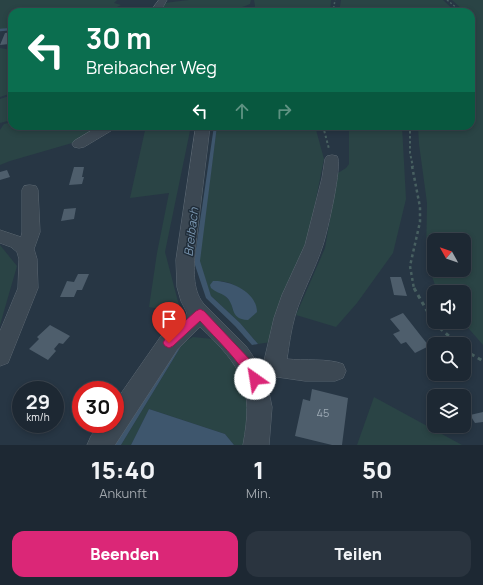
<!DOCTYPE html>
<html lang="de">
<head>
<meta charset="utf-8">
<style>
  body { margin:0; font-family:Manrope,sans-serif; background:#2a343f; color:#f1f3f6; height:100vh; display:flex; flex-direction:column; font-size:15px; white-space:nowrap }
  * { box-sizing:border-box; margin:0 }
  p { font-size:13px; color:#a0a6ac }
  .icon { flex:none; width:22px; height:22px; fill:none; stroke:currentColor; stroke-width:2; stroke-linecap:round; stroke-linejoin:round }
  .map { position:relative; height:445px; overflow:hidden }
  .drawer { display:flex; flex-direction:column; background:#1d2833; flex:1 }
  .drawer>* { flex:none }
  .guide { position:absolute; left:8px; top:8px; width:467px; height:122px; border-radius:12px; box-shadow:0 2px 6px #0003,0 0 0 1px #3b444e; background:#0b6e4f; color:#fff; overflow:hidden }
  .needle { width:26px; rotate:310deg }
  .tools { position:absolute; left:427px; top:233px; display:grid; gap:8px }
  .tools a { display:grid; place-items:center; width:44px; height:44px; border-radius:8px; background:#1d2833; box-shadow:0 2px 6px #0003,0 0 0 1px #3b444e; font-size:20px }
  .speed { position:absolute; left:12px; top:381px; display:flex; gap:8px; font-size:20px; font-weight:700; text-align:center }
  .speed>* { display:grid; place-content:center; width:52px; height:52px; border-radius:50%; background:#1d2833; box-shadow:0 2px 6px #0003,0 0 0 1px #3b444e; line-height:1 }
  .speed small { font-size:10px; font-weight:400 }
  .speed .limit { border:6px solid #d22; background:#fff; color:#111 }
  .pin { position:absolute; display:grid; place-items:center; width:34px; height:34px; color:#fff; margin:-41px -17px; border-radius:50% 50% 50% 0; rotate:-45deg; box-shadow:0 0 4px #0007 }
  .pin .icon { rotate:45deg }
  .me { position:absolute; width:44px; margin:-22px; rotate:328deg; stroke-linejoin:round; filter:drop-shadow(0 0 3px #0008) }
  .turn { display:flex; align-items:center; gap:14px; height:84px; padding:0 12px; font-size:18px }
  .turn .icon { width:52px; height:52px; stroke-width:2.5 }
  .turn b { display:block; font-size:28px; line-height:34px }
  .lanes { display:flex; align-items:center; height:38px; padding:0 12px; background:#0003; justify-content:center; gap:20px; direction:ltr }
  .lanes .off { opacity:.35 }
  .eta { display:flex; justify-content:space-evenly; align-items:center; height:68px; text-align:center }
  .eta b { font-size:24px; font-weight:800; line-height:28px }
  .action { display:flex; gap:8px; margin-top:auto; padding:8px 12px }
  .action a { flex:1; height:46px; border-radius:12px; background:#db2777; color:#fff; font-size:16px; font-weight:800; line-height:46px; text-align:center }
  .action a+a { background:#2a343f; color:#f1f3f6 }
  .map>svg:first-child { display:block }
  .green { fill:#2a4445; fill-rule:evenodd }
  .water { fill:#3e566d }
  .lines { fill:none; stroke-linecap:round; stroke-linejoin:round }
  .stream { stroke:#3e566d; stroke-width:2.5 }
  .building { fill:#4e5e6c }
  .minor-casing { stroke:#5a6671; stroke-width:1 }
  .path-far3 { stroke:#486061; stroke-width:1.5; stroke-dasharray:2 2; stroke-linecap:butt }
  .path-far2 { stroke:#486061; stroke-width:2; stroke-dasharray:2.5 2.5; stroke-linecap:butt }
  .path-far1 { stroke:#486061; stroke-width:2.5; stroke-dasharray:3 3; stroke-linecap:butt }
  .path { stroke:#486061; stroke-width:3; stroke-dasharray:4 4; stroke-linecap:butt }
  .minor { fill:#3c4853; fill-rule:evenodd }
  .route { fill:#db2777; stroke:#8e194d }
  .labels { text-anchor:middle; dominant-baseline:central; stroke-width:3; stroke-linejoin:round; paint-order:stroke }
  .near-number-label { font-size:11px; fill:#9eaab5 }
  .water-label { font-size:12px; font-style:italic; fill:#7a96b0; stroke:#202d39 }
</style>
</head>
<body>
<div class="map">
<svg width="483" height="445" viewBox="0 0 483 445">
  <rect width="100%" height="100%" fill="#273644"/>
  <!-- green -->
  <path class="green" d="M0,0h117l-3,3 7,2 -14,7h-95v17l-12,1z
    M189,0h62l-1,4c-27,12 -61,8 -91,8l5,-9z
    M254,0h77l-1,12h-78l3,-6z
    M341,0h102l13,12h-117z
    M452,0h31v345l-20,-23 1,-30h-25l-3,-4 -10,-30 1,-55 -8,-59 -1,-18h53v-96l5,-2v-6l-5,-5v-5h-6zM434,240h30v30h-30z
    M0,48l12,2v43l-12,4z
    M12,95v25l-12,3v-24z
    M12,122v4h92l-25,15 -69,20 -10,4v-35l4,-6z
    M146,126h45l-26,126 16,61 -32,-6 8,-54 12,-60 -39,5z
    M217,126h98l9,33 -17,85 -36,98 -13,2 -18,-21 -29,-27 -12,-35zM221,281l9,2 16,9 -13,18 -2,-8 -6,-6z
    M349,126h53l4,73 -13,54 -36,50 -21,24 -40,-12 29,-67 13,-75 8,-5 3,-4z
    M0,245l17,21 -17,59z
    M193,337l20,2 15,14 15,19 9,26 -6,47h-12l-9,-11 -76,-25 -18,36h-10l62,-102z
    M374,397l88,48h-105z"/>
  <!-- water -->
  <path class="water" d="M214,126h3l-17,135 11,35 29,27 18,21 -6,1 -17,-19 -29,-28 -12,-36z
    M213,281c17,-1 44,11 44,31l-9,8c-20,-1 -11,-15 -23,-24 -4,-3 -10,-4 -14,-8l-1,-3z
    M177,343h6l-62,102h-7z
    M149,409l76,25 9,11h-103z"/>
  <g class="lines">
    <!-- stream -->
    <path class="stream" d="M0,30l12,-1"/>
  </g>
  <!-- building -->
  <path class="building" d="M12,32v5l-3,7 -9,1 5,-12z
    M74,167h10l-2,10h2l-2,7 -13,1z
    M7,170l3,7 -10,3v-8z
    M76,208l-2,11 -13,2 3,-12z
    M78,274h11l-7,16h-5l-3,7h-14l7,-16 7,1z
    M390,277h11l6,19 -13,-1z
    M403,313l18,23 8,10 -14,7 -9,-11 -5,2 -8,-10 7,-3 -10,-12z
    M50,325l20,11 -7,8 -4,-1 -5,6 2,2 -8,9 -19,-11 10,-10 -2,-2z
    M312,389l36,9 -6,47h-10l-37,-9 8,-37 7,2z
    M483,412v10l-8,1 -5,-8z"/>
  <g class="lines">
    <!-- minor casing -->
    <g class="minor-casing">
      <path id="minor" d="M159,0h8l-7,12h-10z
        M99,126h17l-2,3 -30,18 -5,1 -5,-1 -2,-3 2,-3z
        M196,126h14l-15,125c-1,16 -3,38 8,52l43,43 13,19 5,-4 10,-43 8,-23 23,-50 17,-67 3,-19 2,-3 5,-1 5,1c6,8 -10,77 -14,89 -8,25 -21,47 -28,71 -4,14 -6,29 -8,43 17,2 41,-1 56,5l3,7 -3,7 -8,3h-30l-28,-4 -10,6 5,24 -3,38h-26c11,-58 0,-78 -43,-118l-23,23 -62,95h-28l4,-9 9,-12h15v-22l46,-66 26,-23 -6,-12 -4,-14 -1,-27z
        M30,185l6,1 2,4 2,42 -6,17 3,10 1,29 -30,75 -8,3v-35l18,-43 1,-29 -2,-7 -6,-5 -11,-4v-13l21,7 1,-5v-42l2,-4z"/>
    </g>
    <!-- path-far3 -->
    <path class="path-far3" d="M447,0l15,12
      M333,12l2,-12"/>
    <!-- path-far2 -->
    <path class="path-far2" d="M323,126l6,23
      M410,126v27l3,14"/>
    <!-- path-far1 -->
    <path class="path-far1" d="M412,166l8,41v15l-10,44 4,23"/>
    <!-- path -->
    <path class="path" d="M414,288l20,35 24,21
      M464,350l19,11"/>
    <!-- minor -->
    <use href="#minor" class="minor"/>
  </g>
  <!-- route -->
  <path class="route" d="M200,309l4,2 49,52 8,16 -1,4 -5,1 -4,-1c-13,-24 -33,-42 -51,-62l-27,25 -4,2 -4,-2 -2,-3 2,-4 31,-28z"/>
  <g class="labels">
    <!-- near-number labels -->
    <g class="near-number-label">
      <text x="323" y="412">45</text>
    </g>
    <!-- water labels -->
    <g class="water-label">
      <text transform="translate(191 232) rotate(-83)">Breibach</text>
    </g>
  </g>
</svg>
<div class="tools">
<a><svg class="needle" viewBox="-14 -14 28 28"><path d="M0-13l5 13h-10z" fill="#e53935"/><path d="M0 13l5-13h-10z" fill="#a0a6ac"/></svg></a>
<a><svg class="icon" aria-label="sound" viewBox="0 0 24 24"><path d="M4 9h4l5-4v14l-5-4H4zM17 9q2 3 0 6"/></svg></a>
<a><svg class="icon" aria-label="search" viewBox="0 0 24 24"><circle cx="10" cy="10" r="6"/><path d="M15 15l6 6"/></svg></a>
<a><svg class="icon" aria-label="layers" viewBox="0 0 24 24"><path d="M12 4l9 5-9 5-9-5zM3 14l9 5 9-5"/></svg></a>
</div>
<div class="speed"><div>29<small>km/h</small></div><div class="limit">30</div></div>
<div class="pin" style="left:169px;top:343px;background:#d93025"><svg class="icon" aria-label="arrive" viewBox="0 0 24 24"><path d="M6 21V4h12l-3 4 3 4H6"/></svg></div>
<svg class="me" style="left:255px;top:379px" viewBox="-20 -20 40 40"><circle r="19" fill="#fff"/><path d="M0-13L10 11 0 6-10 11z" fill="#db2777"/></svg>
<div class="guide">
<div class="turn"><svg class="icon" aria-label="left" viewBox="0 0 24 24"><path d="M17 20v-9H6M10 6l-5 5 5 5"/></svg><div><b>30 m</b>Breibacher Weg</div></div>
<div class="lanes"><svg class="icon" aria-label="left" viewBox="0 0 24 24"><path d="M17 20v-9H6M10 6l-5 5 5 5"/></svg><svg class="icon off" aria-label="ahead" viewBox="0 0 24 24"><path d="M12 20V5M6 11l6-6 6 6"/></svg><svg class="icon off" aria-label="right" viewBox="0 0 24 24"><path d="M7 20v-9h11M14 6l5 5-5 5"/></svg></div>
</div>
</div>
<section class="drawer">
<div class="eta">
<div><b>15:40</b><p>Ankunft</p></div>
<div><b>1</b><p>Min.</p></div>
<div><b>50</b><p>m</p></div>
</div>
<div class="action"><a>Beenden</a><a>Teilen</a></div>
</section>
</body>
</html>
